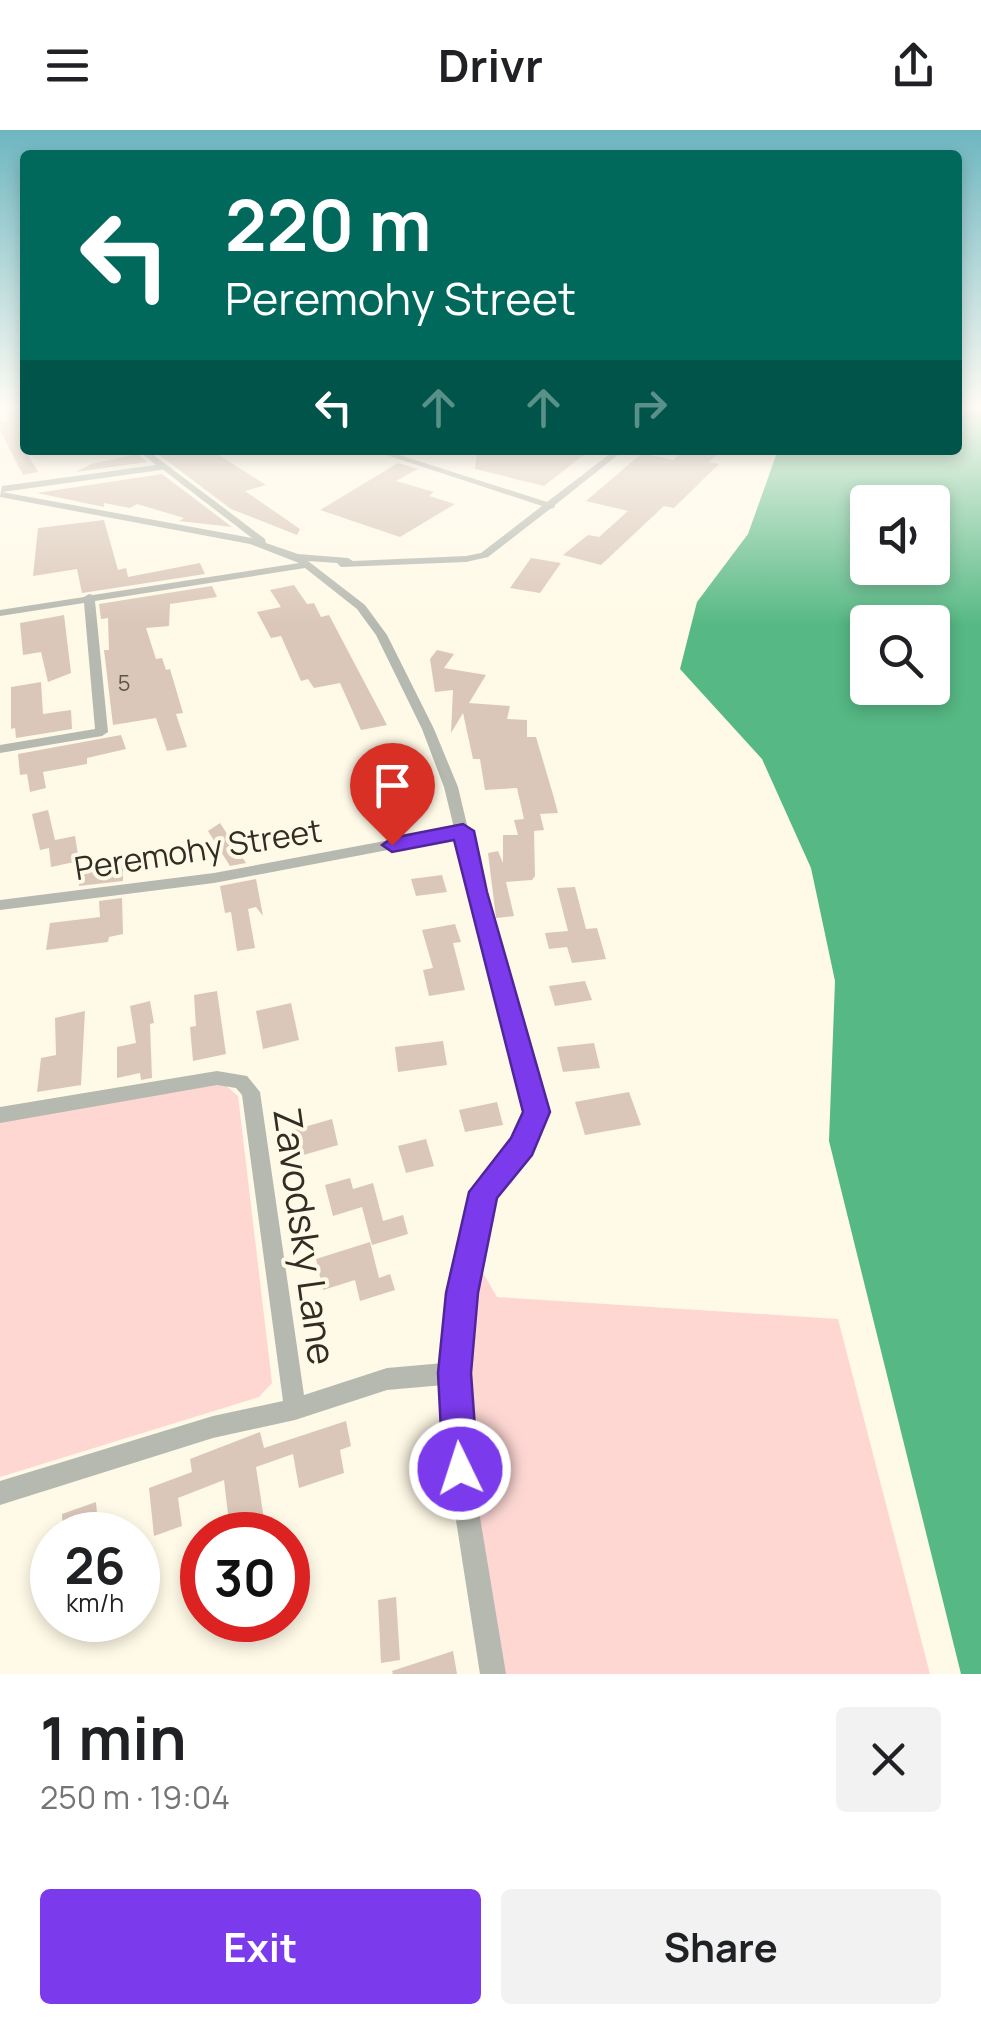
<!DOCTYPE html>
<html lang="en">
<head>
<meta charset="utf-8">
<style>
  body { margin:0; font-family:Manrope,sans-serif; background:#f2f2f2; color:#202124; height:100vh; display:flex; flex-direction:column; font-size:38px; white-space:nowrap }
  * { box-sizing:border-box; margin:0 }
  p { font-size:32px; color:#757577 }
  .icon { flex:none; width:55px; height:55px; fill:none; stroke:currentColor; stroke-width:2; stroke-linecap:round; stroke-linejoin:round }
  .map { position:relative; height:1544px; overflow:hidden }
  .side { display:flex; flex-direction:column; background:#fff; flex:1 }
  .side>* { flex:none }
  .banner { position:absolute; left:20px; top:20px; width:942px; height:305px; border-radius:10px; box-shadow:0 5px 15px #0003; background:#00695c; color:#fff; overflow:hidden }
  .fabs { position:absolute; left:850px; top:355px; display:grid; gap:20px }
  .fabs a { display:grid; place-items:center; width:100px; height:100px; border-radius:10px; background:#fff; box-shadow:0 5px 15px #0003; font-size:50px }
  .speed { position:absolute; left:30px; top:1382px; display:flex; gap:20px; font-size:50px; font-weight:700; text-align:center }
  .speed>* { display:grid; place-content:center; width:130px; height:130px; border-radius:50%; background:#fff; box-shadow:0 5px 15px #0003; line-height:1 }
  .speed small { font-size:25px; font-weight:400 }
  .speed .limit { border:15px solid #d22; background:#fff; color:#111 }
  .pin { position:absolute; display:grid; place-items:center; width:85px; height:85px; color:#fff; margin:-102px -42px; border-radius:50% 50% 50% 0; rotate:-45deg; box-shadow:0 0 10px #0007 }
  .pin .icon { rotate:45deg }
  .me { position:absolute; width:110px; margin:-55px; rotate:356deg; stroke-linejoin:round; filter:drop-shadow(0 0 8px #0008) }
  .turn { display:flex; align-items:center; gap:35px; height:210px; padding:0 40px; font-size:45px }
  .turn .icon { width:130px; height:130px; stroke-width:2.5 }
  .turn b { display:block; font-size:70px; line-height:85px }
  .lanes { display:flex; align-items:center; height:95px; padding:0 40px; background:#0003; justify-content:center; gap:50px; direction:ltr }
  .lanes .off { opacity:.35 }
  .round { display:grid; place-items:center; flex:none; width:105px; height:105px; border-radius:10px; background:#f2f2f2 }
  .summary { display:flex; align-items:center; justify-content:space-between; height:170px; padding:0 40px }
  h1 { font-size:60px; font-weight:700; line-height:75px }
  .action { display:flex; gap:20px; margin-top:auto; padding:20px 40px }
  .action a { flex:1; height:115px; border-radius:10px; background:#7c3aed; color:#fff; font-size:40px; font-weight:700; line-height:115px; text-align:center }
  .action a+a { background:#f2f2f2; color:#202124 }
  header { display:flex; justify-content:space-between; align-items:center; height:130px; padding:0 40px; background:#fff; font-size:45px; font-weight:700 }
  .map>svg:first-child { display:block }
  .green { fill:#fed7d3 }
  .water { fill:#56b884; fill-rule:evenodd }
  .building { fill:#dbc7b9 }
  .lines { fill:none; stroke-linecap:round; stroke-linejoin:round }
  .street { fill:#b6b9b0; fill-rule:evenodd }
  .route { fill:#7c3aed; stroke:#51269a; stroke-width:2.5 }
  .labels { text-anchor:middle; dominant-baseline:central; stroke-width:8; stroke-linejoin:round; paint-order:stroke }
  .far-number-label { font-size:22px; fill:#5b544a }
  .street-label { font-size:32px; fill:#302d25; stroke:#fff9e7 }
  .near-street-label { font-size:38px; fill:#302d25; stroke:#fff9e7 }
</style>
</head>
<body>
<header><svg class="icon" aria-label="menu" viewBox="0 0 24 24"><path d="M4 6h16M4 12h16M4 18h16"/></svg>Drivr<svg class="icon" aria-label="share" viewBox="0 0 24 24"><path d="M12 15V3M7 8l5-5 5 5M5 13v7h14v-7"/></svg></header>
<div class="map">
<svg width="981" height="1544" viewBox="0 0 981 1544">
  <rect width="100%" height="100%" fill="#fff9e7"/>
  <!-- green -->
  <path class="green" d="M211,953l13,1 14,12 34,287 -13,14 -259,80v-355z
    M476,1131l21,36 341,22 92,355h-437l-39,-301z"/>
  <!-- water -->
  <path class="water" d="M962,279h19v1265h-20l-132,-533 6,-160 -24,-113 -49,-109 -82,-90 17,-67 51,-68 30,-84h180v-38zM868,372h64v66h-64zM868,492h64v66h-64z"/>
  <!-- building -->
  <path class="building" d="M7,279h18v41l13,22 -15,3 -22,-43 -1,-11 9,-1z
    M211,320l55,35 -21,6 55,38 -3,6 -66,-26 -77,-58z
    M477,320h113l-46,36 -69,-17z
    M693,320h28l-12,12 10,2 -45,44 -10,-2 -63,59 -38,-10 25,-20 11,2 29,-26 -42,-10 56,-48 31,7 11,-9z
    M137,324l10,8 -71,10 15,-8z
    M398,333l20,6 -22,12 38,11 -5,4 26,8 -55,33 -80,-27z
    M162,344l70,53 -53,-6 5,-3 -47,-14 -7,4 -26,-5v4l-67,-14z
    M104,390l14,50 8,-2 2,9 72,-14 5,11 -123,19 -5,-24 -44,7 5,-48z
    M531,428l30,5 -21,30 -30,-5z
    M294,455l13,19 7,-1 7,14 8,-2 58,110 -26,5 -21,-47 -26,5 -6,-9 -7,2 -20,-45 -10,2 -14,-26 24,-5 -11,-17z
    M212,456l5,11 -47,7 -1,22 -23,2 10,31 6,-1 4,12 4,-1 13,44 -7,1 11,33 -20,4 -11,-33 -43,7 -9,-75h5l-1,-32 -7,1 -2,-15z
    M64,485l7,58 -23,9 -7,-30 -18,3 -3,-32z
    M437,520l17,4 -10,14 42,7 -17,28 41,3 -3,13 20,1v17h9l18,61 4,15 -18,1 4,16 -10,1 1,45 -3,4 -26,2 8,34 -18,2 -8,-65 10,-2 5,12v-28h15l-4,-15 10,-1 -7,-31 -32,2 -5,-31h-7l-10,-46 -12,20 2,-43 -18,2 -5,-33z
    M41,552l2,32 28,-4 1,19 -56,9 -1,-10 -4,1v-42z
    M121,605l5,14 -39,9v6l-44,8 3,16 -16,4 -3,-18 -7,1 -2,-21z
    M48,680l7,30 20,-4 4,25 -28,6 -2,-19 -9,2 -8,-36z
    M220,693l26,40 -16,3 -22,-35z
    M123,734v17l-44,5 1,-15z
    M442,745l5,17 -31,4 -5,-17z
    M256,749l7,37 -7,-9 -8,2 7,39 -18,3 -6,-39 -6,1 -5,-27z
    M575,757l11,42 11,-1 9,31 -34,4 -5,-16 -18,2 -4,-16 23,-2 -11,-43z
    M122,768l1,36 -14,3 -1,5 -62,8 4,-27 50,-6 -1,-16z
    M455,794l6,18 -8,1 12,47 -36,6 -6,-26 10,-2 -11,-38z
    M585,851l7,19 -37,6 -6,-20z
    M217,861l9,63 -33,7 -3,-34 6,-1 -2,-31z
    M150,871l4,22 -4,1 2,54 -11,2 -1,-7 -23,5v-31l19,-4 -6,-37z
    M291,873l8,37 -36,9 -7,-38z
    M85,881l-4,74 -44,7 4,-34 15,-3 -1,-37z
    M443,911l4,24 -49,7 -3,-25z
    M594,913l6,25 -37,4 -6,-25z
    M629,962l12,33 -56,10 -10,-33z
    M497,972l6,23 -38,7 -6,-22z
    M332,989l6,26 -45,13 -6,-26z
    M426,1009l8,27 -28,7 -8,-27z
    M350,1048l3,11 20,-6 10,38 20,-6 5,19 -36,11 -10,-38 -29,9 -8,-31z
    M370,1112l9,36 11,-4 5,16 -35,11 -5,-21 -32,10 -7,-31z
    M346,1291l5,25 -11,4 4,23 -45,15 -6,-34 -37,13 8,52 -34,12 -6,-51 -46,18 4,28 -28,10 -5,-48 43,-16 -2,-13 70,-27 4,16z
    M96,1372l3,33h-36l-1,-21z
    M396,1467l4,63 -19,3 -3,-63z
    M453,1521l4,23h-64l-1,-3z"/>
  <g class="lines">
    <!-- street -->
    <path class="street" d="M138,320h9l118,89 1,4 32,11 50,4 5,3 113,-5 15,-3 61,-47 -171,-56h13l163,52 68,-52h9l-69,55 -1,3 -4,1 -62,48 -22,5 -125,5 -4,-4 -29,-2 57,44 22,30 47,94 24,58 25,105 62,220 -16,40 -36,45 -24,119 -4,57 7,96 34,205h-26l-32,-205 -4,-84 -57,5 -92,30 -82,18 -213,67v-24l213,-65 70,-15 -41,-306 -6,-7 -19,-3 -217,38v-16l217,-36 30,5 13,16 44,303 83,-27 57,-5 3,-47 27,-123 41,-52 12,-29 -71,-275 -242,46 -214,27v-10l214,-27 240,-45 -10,-41 -22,-58 -46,-94 -19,-26 -52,-41 -210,33 13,131 -6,4 -102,17v-8l95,-16 -11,-126 -84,13v-6l84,-13 5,-3 4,1 206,-32 -49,-19 -250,-47 2,-11 154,-21zM162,339l90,69 -250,-46 159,-22z"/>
  </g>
  <!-- sky -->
  <linearGradient id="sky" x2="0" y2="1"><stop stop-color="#6db6c0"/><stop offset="0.56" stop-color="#fffcf4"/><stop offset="1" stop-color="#fffcf4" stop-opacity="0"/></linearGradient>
  <rect width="981" height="496" fill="url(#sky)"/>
  <!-- route -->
  <path class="route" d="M463,694l11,7 13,61 63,220 -18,43 -35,43 -19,95 -7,80 7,96 -5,13 -13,5 -12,-5 -5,-13 -5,-96 8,-80 23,-101 42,-54 12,-26 -69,-272 -62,12 -10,-7 10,-7z"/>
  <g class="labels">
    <!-- far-number labels -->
    <g class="far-number-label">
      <text x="124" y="553">5</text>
    </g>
    <!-- street labels -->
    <g class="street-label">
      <text transform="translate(198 719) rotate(-9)">Peremohy Street</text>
    </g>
    <!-- near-street labels -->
    <g class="near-street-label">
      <text transform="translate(306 1106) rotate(82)">Zavodsky Lane</text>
    </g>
  </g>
</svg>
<div class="fabs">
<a><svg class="icon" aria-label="sound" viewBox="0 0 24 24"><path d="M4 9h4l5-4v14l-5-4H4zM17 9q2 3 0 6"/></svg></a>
<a><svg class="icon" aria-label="search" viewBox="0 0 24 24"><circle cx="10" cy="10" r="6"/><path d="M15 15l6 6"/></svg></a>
</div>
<div class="speed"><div>26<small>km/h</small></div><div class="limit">30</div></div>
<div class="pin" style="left:392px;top:715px;background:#d93025"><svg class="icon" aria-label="arrive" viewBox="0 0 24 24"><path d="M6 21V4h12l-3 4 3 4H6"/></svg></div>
<svg class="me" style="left:460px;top:1339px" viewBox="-20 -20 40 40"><circle r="17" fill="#7c3aed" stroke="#fff" stroke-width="3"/><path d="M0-11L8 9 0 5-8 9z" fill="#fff"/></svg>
<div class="banner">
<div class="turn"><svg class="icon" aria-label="left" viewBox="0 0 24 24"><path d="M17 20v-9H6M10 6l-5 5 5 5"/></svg><div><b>220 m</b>Peremohy Street</div></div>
<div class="lanes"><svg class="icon" aria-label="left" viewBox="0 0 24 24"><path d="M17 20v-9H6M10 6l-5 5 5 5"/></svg><svg class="icon off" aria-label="ahead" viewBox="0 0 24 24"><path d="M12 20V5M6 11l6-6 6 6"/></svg><svg class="icon off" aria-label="ahead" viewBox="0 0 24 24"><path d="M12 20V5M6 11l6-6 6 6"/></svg><svg class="icon off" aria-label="right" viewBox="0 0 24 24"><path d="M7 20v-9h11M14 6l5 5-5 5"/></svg></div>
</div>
</div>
<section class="side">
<div class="summary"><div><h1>1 min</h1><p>250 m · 19:04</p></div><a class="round"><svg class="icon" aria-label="close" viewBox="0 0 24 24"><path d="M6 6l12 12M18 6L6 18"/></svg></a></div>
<div class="action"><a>Exit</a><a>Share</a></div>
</section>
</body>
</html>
